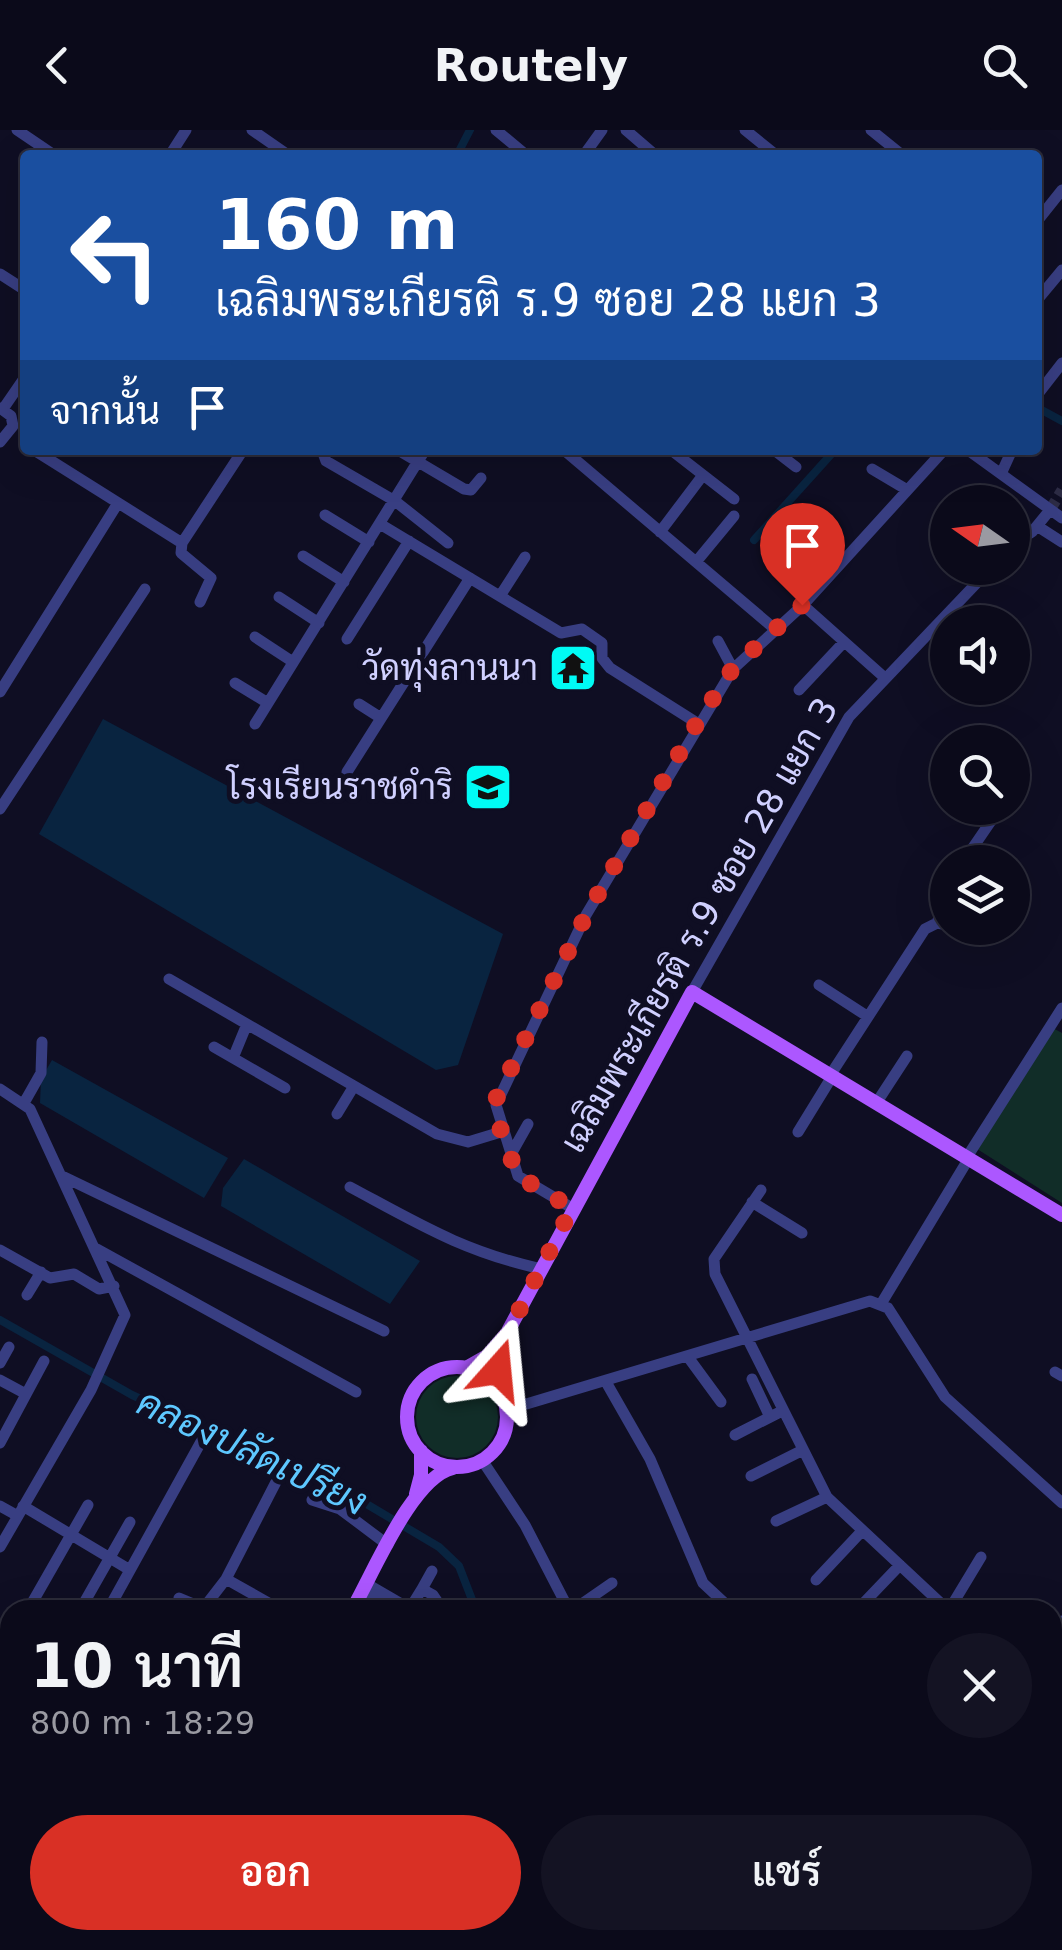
<!DOCTYPE html>
<html lang="th">
<head>
<meta charset="utf-8">
<style>
  body { margin:0; font-family:"DejaVu Sans",Sarabun,sans-serif; background:#141323; color:#f1f3f6; height:100vh; display:flex; flex-direction:column; font-size:38px; white-space:nowrap }
  * { box-sizing:border-box; margin:0 }
  p { font-size:32px; color:#9a9aa2 }
  .icon { flex:none; width:55px; height:55px; fill:none; stroke:currentColor; stroke-width:2; stroke-linecap:round; stroke-linejoin:round }
  .map { position:relative; flex:1; overflow:hidden }
  .details { position:absolute; left:0px; top:1470px; width:1062px; height:350px; display:flex; flex-direction:column; background:#0b0a1a; border-radius:30px 30px 0 0; box-shadow:0 10px 40px #0002,0 0 0 2px #2b2b39 }
  .details>* { flex:none }
  .guide { position:absolute; left:20px; top:20px; width:1022px; height:305px; border-radius:10px; box-shadow:0 10px 40px #0002,0 0 0 2px #2b2b39; background:#1a4fa0; color:#fff; overflow:hidden }
  .needle { width:65px; rotate:284deg }
  .buttons { position:absolute; left:930px; top:355px; display:grid; gap:20px }
  .buttons a { display:grid; place-items:center; width:100px; height:100px; border-radius:50%; background:#0b0a1a; box-shadow:0 10px 40px #0002,0 0 0 2px #2b2b39; font-size:50px }
  .pin { position:absolute; display:grid; place-items:center; width:85px; height:85px; color:#fff; margin:-102px -42px; border-radius:50% 50% 50% 0; rotate:-45deg; box-shadow:0 0 10px #0007 }
  .pin .icon { rotate:45deg }
  .me { position:absolute; width:110px; margin:-55px; rotate:18deg; stroke-linejoin:round; filter:drop-shadow(0 0 8px #0008) }
  .turn { display:flex; align-items:center; gap:35px; height:210px; padding:0 30px; font-size:45px }
  .turn .icon { width:130px; height:130px; stroke-width:2.5 }
  .turn b { display:block; font-size:70px; line-height:85px }
  .then { display:flex; align-items:center; height:95px; padding:0 30px; background:#0003; gap:20px; font-size:38px }
  .round { display:grid; place-items:center; flex:none; width:105px; height:105px; border-radius:52px; background:#141323 }
  .head { display:flex; align-items:center; justify-content:space-between; height:170px; padding:0 30px }
  h1 { font-size:60px; font-weight:600; line-height:75px }
  .button { display:flex; gap:20px; margin-top:auto; padding:20px 30px }
  .button a { flex:1; height:115px; border-radius:60px; background:#d93025; color:#fff; font-size:40px; font-weight:600; line-height:115px; text-align:center }
  .button a+a { background:#141323; color:#f1f3f6 }
  header { display:flex; justify-content:space-between; align-items:center; height:130px; padding:0 30px; background:#0b0a1a; font-size:45px; font-weight:600 }
  .map>svg:first-child { display:block }
  .green { fill:#112d28 }
  .water { fill:#092440 }
  .lines { fill:none; stroke-linecap:round; stroke-linejoin:round }
  .canal { stroke:#092440; stroke-width:8 }
  .minor-tunnel { stroke:#2c2b44; stroke-width:11; stroke-dasharray:11 5.5; stroke-linecap:butt }
  .minor { stroke:#383e82; stroke-width:11 }
  .major { stroke:#ac57ff; stroke-width:14 }
  .route { stroke:#d93025; stroke-width:18; stroke-dasharray:0 32.4 }
  .labels { text-anchor:middle; dominant-baseline:central; stroke-width:10; stroke-linejoin:round; paint-order:stroke }
  .poi-label { font-size:35px; fill:#d0d0ff; stroke:#0f0e23; text-anchor:end }
  .street-label { font-size:35px; fill:#d0d0ff; stroke:#0f0e23 }
  .water-label { font-size:38px; font-style:italic; fill:#5ec8ff; stroke:#0f0e23 }
</style>
</head>
<body>
<header><svg class="icon" aria-label="back" viewBox="0 0 24 24"><path d="M15 5l-7 7 7 7"/></svg>Routely<svg class="icon" aria-label="search" viewBox="0 0 24 24"><circle cx="10" cy="10" r="6"/><path d="M15 15l6 6"/></svg></header>
<div class="map">
<svg width="1062" height="1820" viewBox="0 0 1062 1820">
  <rect width="100%" height="100%" fill="#0f0e23"/>
  <!-- green -->
  <path class="green" d="M1051,897l11,6v170l-88,-56z
    M416 1287a41 41 0 1 1 82 0a41 41 0 1 1-82 0Z"/>
  <!-- water -->
  <path class="water" d="M103,589l400,215 -45,131 -22,5 -397,-236z
    M52,930l176,98 -24,40 -164,-95 1,-24z
    M244,1029l176,102 -30,43 -169,-98 2,-18z"/>
  <g class="lines">
    <!-- canal -->
    <path class="canal" d="M457,25l13,-25
      M1038,278l24,13
      M754,410l81,-90
      M0,1190l132,75 221,101 86,51 20,19 17,44
      M753,1810l11,10"/>
    <!-- minor-tunnel -->
    <path class="minor-tunnel" d="M1050,380l12,-20"/>
    <!-- minor -->
    <path class="minor" d="M17,0l37,25
      M252,0l36,25
      M496,0l30,25
      M626,0l29,25
      M745,0l31,25
      M871,0l31,25
      M170,25l16,-25
      M584,25l18,-25
      M1038,90l24,-30
      M0,144l25,16
      M1038,169l24,-29
      M1038,264l24,-31
      M0,278l11,8 2,10 -13,16
      M3,279l22,-32
      M34,320l148,93 61,-93
      M322,320l4,11 69,40 53,42
      M398,320l66,39 7,1 10,-12
      M564,320l212,180
      M671,320l63,49
      M774,320l22,17
      M968,320l94,68
      M872,339l32,19
      M1001,344l11,-24
      M325,385l44,27
      M380,394l181,109 21,-4 20,14v15l8,10 87,55
      M1037,396l25,16
      M660,402l40,-53
      M182,413l-1,10 30,25 -11,24
      M1012,415l20,-13 18,-22
      M303,426l41,26
      M696,432l38,-46
      M500,466l25,-39
      M279,467l40,26
      M803,475l82,73
      M255,507l38,25
      M347,509l62,-98
      M718,511l15,28
      M235,553l33,20
      M799,560l45,-48
      M0,562l118,-189
      M359,574l22,14
      M255,594l170,-274
      M347,642l123,-194
      M0,679l145,-220
      M963,732l37,-54
      M937,793l11,-33
      M952,798l17,9
      M169,849l268,155 31,8 33,-10
      M819,855l48,31
      M692,862l157,-275 142,-149
      M214,917l71,41
      M233,928l14,-34
      M831,944l94,-145 12,-6 11,2
      M0,959l30,20 95,206 -34,75 -91,157
      M877,972l30,-46
      M24,973l17,-30 1,-31
      M337,984l17,-28
      M798,1002l35,-57
      M510,1026l18,-32
      M967,1027l95,-149
      M64,1047l320,154
      M350,1057c69,37 114,65 192,82
      M761,1060l-47,69 1,15 112,223 121,113
      M752,1072l50,31
      M572,1078l-54,-32 -22,-71 90,-190 147,-246 70,-64 141,-155
      M97,1119l259,143
      M0,1120l50,28 24,-4 25,15 15,-3
      M27,1165l14,-23
      M881,1174l88,-146
      M688,1227l33,45
      M0,1233l9,-16
      M1055,1242l7,4
      M752,1249l18,38
      M0,1250l26,14
      M606,1252l44,77 53,124 29,27
      M506,1280l364,-109 18,7 57,89 117,106
      M735,1305l47,-24
      M0,1313l44,-82
      M482,1330l43,65 44,85
      M751,1346l52,-26
      M312,1370l28,9 48,36
      M0,1376l18,10
      M23,1376l107,64
      M776,1391l51,-24
      M226,1449l55,31
      M816,1450l46,-49
      M367,1454l43,25
      M422,1459l10,-18
      M363,1461l35,19
      M179,1468l24,10
      M28,1480l60,-105
      M80,1480l50,-88
      M108,1480l94,-170
      M202,1480l24,-31 51,-99
      M409,1480l13,-21 11,6 10,15
      M573,1480l39,-27
      M857,1480l43,-45
      M949,1480l32,-53
      M1052,1507l10,-16
      M0,1530l10,-18
      M1052,1552l10,5
      M0,1583l10,6
      M5,1613l5,-9
      M0,1703l10,5
      M1052,1733l10,5
      M269,1810l13,10
      M455,1810l13,10
      M890,1810l15,10
      M333,1813l2,-3
      M380,1820l7,-10
      M439,1820l7,-10
      M500,1820l8,-10
      M567,1820l7,-10
      M628,1820l8,-10
      M688,1820l7,-10
      M870,1820l8,-10"/>
    <!-- major -->
    <path class="major" d="M407 1287a50 50 0 1 1 100 0a50 50 0 1 1-100 0Z
      M466,1238l21,-12 20,-23 185,-341 370,223
      M493,1252l10,-39
      M416,1364l5,-19v-24
      M352,1480c21,-36 60,-133 101,-142
      M0,1783l10,-6"/>
  </g>
  <g class="lines">
    <!-- route -->
    <path class="route" d="M498,1240l9,-36 65,-126 -54,-32 -17,-44 -5,-33 90,-184 111,-192 36,-55 69,-63"/>
  </g>
  <!-- icons -->
  <defs>
    <g id="temple-square" transform="scale(2.5)"><rect x="-9" y="-9" width="18" height="18" rx="4" fill="#00fbf5" stroke="#0f0e23"/><path d="M0-6L5-2H3V0L6.5 2.5H4V6H1.5V3h-3V6H-4V2.5H-6.5L-3 0V-2H-5Z" fill="#111"/></g>
    <g id="school-square" transform="scale(2.5)"><rect x="-9" y="-9" width="18" height="18" rx="4" fill="#00fbf5" stroke="#0f0e23"/><path d="M0-5L7-2L0 1L-7-2ZM-4 1L0 2.5L4 1V4Q0 6-4 4Z" fill="#111"/></g>
  </defs>
  <g fill-rule="evenodd">
    <use href="#temple-square" x="573" y="538"/>
    <use href="#school-square" x="488" y="657"/>
  </g>
  <g class="labels">
    <!-- poi labels -->
    <g class="poi-label">
      <text x="538" y="538">วัดทุ่งลานนา</text>
      <text x="453" y="657">โรงเรียนราชดำริ</text>
    </g>
    <!-- street labels -->
    <g class="street-label">
      <text transform="translate(699 795) rotate(-60)">เฉลิมพระเกียรติ ร.9 ซอย 28 แยก 3</text>
    </g>
    <!-- water labels -->
    <g class="water-label">
      <text transform="translate(252 1322) rotate(25)">คลองปลัดเปรียง</text>
    </g>
  </g>
</svg>
<div class="buttons">
<a><svg class="needle" viewBox="-14 -14 28 28"><path d="M0-13l5 13h-10z" fill="#e53935"/><path d="M0 13l5-13h-10z" fill="#9a9aa2"/></svg></a>
<a><svg class="icon" aria-label="sound" viewBox="0 0 24 24"><path d="M4 9h4l5-4v14l-5-4H4zM17 9q2 3 0 6"/></svg></a>
<a><svg class="icon" aria-label="search" viewBox="0 0 24 24"><circle cx="10" cy="10" r="6"/><path d="M15 15l6 6"/></svg></a>
<a><svg class="icon" aria-label="layers" viewBox="0 0 24 24"><path d="M12 4l9 5-9 5-9-5zM3 14l9 5 9-5"/></svg></a>
</div>
<div class="pin" style="left:802px;top:475px;background:#d93025"><svg class="icon" aria-label="arrive" viewBox="0 0 24 24"><path d="M6 21V4h12l-3 4 3 4H6"/></svg></div>
<svg class="me" style="left:498px;top:1240px" viewBox="-20 -20 40 40"><path d="M0-17L14 15 0 8-14 15z" fill="#d93025" stroke="#fff" stroke-width="4"/></svg>
<div class="guide">
<div class="turn"><svg class="icon" aria-label="left" viewBox="0 0 24 24"><path d="M17 20v-9H6M10 6l-5 5 5 5"/></svg><div><b>160 m</b>เฉลิมพระเกียรติ ร.9 ซอย 28 แยก 3</div></div>
<div class="then">จากนั้น<svg class="icon" aria-label="arrive" viewBox="0 0 24 24"><path d="M6 21V4h12l-3 4 3 4H6"/></svg></div>
</div>
<section class="details">
<div class="head"><div><h1>10 นาที</h1><p>800 m · 18:29</p></div><a class="round"><svg class="icon" aria-label="close" viewBox="0 0 24 24"><path d="M6 6l12 12M18 6L6 18"/></svg></a></div>
<div class="button"><a>ออก</a><a>แชร์</a></div>
</section>
</div>
</body>
</html>
